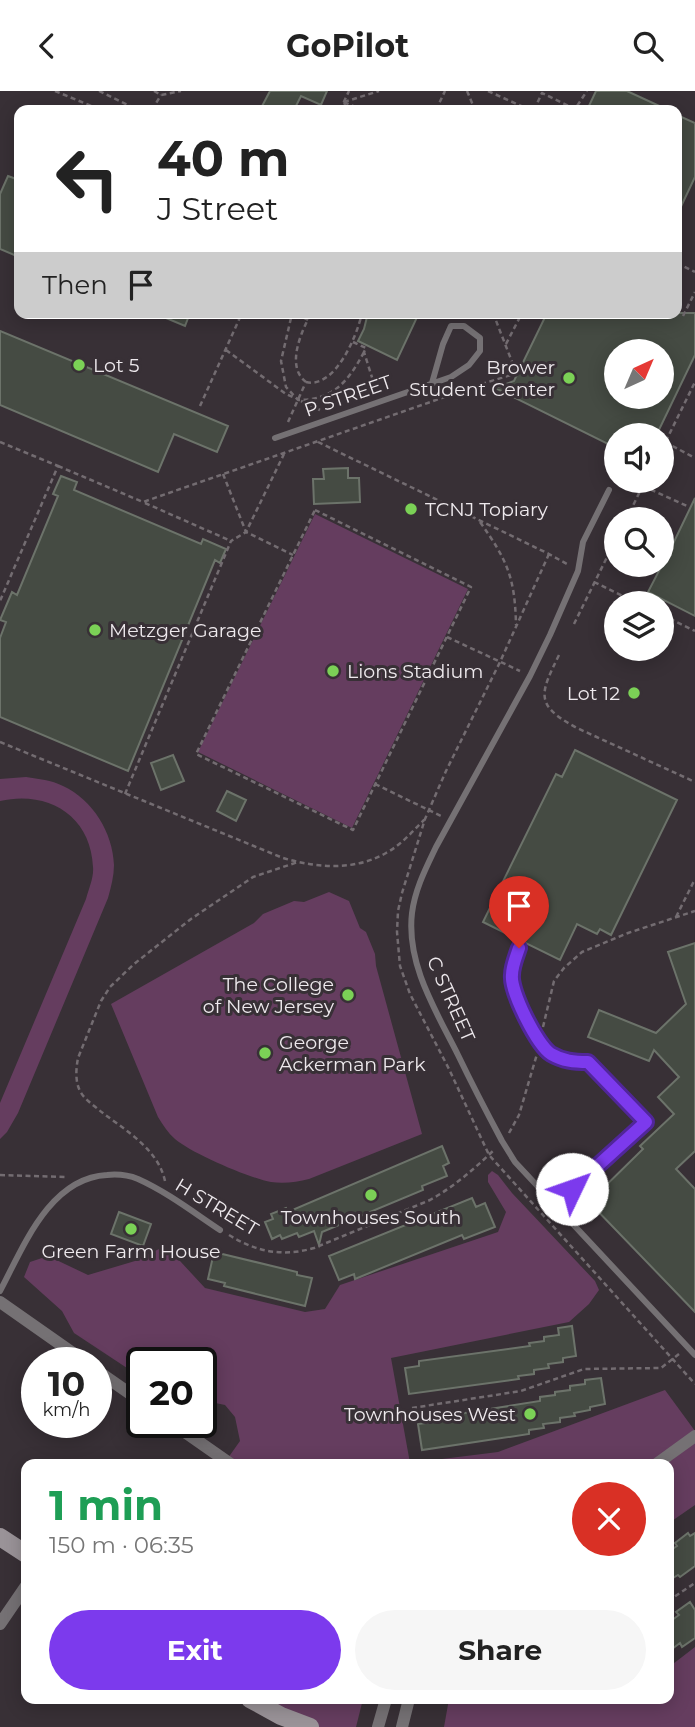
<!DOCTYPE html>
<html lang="en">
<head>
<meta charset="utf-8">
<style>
  body { margin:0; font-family:Montserrat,sans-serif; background:#f6f6f6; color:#222; height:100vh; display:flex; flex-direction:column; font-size:26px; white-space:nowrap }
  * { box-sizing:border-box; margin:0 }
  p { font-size:23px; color:#767676 }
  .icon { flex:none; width:38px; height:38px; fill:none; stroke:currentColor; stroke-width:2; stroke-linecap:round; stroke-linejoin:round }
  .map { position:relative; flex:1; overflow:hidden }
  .side { position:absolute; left:21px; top:1368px; width:653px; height:245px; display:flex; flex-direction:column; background:#fff; border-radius:14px; box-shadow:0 4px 18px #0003 }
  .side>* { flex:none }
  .banner { position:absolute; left:14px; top:14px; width:668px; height:214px; border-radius:14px; box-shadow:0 4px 18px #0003; background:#fff; color:#222; overflow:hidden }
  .needle { width:46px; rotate:44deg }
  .tools { position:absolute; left:604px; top:248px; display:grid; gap:14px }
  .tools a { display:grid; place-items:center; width:70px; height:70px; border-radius:50%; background:#fff; box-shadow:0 4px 18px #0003; font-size:35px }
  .speed { position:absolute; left:21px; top:1256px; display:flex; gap:14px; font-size:35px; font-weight:700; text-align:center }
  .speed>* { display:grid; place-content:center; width:91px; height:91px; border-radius:50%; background:#fff; box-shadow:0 4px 18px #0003; line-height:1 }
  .speed small { font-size:18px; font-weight:400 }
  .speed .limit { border:4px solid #111; border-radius:10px; background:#fff; color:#111 }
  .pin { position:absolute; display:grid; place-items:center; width:60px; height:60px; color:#fff; margin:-72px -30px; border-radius:50% 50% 50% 0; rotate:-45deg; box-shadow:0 0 7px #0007 }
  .pin .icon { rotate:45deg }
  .me { position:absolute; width:77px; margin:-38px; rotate:48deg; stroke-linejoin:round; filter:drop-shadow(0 0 5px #0008) }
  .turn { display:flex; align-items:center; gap:24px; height:147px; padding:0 28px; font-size:32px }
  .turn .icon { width:91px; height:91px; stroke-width:2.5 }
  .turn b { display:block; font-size:49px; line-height:60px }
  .then { display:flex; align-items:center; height:66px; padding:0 28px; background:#0003; gap:14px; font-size:26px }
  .round { display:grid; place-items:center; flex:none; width:74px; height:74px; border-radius:37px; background:#f6f6f6 }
  .headline { display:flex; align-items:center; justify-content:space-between; height:119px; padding:0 28px }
  h1 { font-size:42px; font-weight:700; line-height:52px; color:#1e9e55 }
  .cta { display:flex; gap:14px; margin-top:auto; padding:14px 28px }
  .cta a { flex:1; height:80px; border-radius:42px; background:#7c3aed; color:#fff; font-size:28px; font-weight:700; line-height:80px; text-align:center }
  .cta a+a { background:#f6f6f6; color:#222 }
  header { display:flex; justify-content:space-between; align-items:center; height:91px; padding:0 28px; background:#fff; font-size:32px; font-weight:700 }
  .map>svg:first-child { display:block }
  .green { fill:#653d5f }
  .building { fill:#454b43; stroke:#6c736a; stroke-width:2; fill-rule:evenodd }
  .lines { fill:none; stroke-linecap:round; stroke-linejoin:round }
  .path { stroke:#736c71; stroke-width:2.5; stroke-dasharray:5 3.5; stroke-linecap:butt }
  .lane { stroke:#757174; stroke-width:6 }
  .street { stroke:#757174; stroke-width:12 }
  .secondary { stroke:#9a9398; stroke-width:18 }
  .route-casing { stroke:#51269a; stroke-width:18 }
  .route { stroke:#7c3aed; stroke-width:12 }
  .poi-dot { fill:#7bd156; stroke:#383036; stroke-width:2.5 }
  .labels { text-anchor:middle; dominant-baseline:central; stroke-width:6; stroke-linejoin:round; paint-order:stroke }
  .poi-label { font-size:19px; fill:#eee9ed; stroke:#383036; text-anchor:start }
  .street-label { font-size:19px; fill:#eee9ed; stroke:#383036 }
</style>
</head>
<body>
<header><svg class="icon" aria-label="back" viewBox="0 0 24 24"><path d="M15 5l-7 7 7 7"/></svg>GoPilot<svg class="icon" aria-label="search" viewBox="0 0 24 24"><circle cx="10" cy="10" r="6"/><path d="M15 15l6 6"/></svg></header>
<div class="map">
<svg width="695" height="1636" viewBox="0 0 695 1636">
  <rect width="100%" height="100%" fill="#383036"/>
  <!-- green -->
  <path class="green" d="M315,423l153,75 -116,239 -154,-76z
    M26,686c13,2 25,3 37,9 30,14 50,47 51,79 0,11 -3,22 -6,33l-90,215 -11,19 -7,7v-36l86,-204c3,-11 8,-22 7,-32 -2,-52 -46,-77 -93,-66v-22z
    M329,801l20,9 11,27 6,4 9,22 1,12 46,168 -113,45c-12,3 -25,5 -38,3 -22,-4 -80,-29 -96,-43 -7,-6 -12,-14 -17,-22l-47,-113 143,-81 9,-9 31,-13 10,1z
    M492,1080l6,4 14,18 83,88 4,9 -10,14 -20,18 -178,36 19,105 88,-11 167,-62 30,41v74l-26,18 -1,-58h-445l17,-24 -5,-24 -10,-12 -24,-5v-37h-59v12l-12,-5 -56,-37 -12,-22 -38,-34 6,-15 18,-6 40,19 47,-14 24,-12 21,12 25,27 100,24 20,-3 15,-24 158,-53 8,-20 -18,-30v-7z
    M695,1556v80h-251l5,-28h219l1,-32z
    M248,1608h115l-7,28h-55z"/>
  <!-- building -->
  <path class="building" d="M270,0h57l-6,14 -20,-9 -7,14h-34z
    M596,0h31l41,19h-81z
    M677,24l18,8v54l-18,38z
    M8,85l11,4v77l-19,-8v-55z
    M154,222h36l-5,13z
    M368,222h51l-22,47 -39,-19 6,-12z
    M547,222h148v42l-39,81h-40v12l-121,-60 19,-7zM616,261h46v45h-46z
    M0,240l228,95 -11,26 -43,-18 -16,38 -158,-67z
    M348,377v10h11l1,24 -46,2 -1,-25h11l-1,-10z
    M61,385l16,6 -3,8 127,54 2,-5 23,10 -6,14 -5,-3 -87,211 -128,-54v-79l6,-16 -6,-2 12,-28 5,3 41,-99 -5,-2z
    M695,407v118l-47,-24 14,-27v-22l9,5z
    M575,659l102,50 -66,135 -11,-6 -3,5 -20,-10 -17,36 -77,-38 73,-148 6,3z
    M173,664l11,26 -23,9 -10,-27z
    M227,700l19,9 -10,21 -19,-10z
    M695,852v208l-19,18 19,20v123l-106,-110 54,-53 -3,-3 34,-32 -16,-17 21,-20 -25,-27 -5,11 -61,-24 11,-27 57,23 30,-29 -18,-52z
    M442,1055l7,17 -6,3 4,10 -25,10 1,4 -101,42 -3,13 -5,-14 -15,6 -2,-4 -15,6 -2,-4 -8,4 -7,-17 8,-3 -2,-5 15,-6 2,4z
    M472,1107l4,9 9,-4 10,24 -31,12 -2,-4 -107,44 -1,-5 -15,6 -10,-24z
    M119,1121l32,12 -8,22 -32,-12z
    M214,1161l83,20v3l15,3 -7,28 -81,-20 1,-3 -17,-4z
    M572,1235l4,30 -13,2v4l-15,2 1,4 -15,2v4l-16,2 1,3 -110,15 -4,-26 14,-2v-5l111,-15 -1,-3 15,-2v-4l15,-2 -1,-7z
    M601,1287l4,26 -15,3v3l-16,3 1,3 -15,2v4l-17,2 1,4 -15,2v4l-107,16 -4,-26 15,-2v-4l107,-17v-4l15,-2v-3l15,-2v-4l15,-2v-4z
    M688,1442l2,3 5,-3v33l-15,11 -2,-2 -10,6v-29l9,-6 -2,-3z
    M690,1511l5,8v28l-13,9 -2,-4 -12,9v-29l11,-8 -3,-3z"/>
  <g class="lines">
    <!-- path -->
    <path class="path" d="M55,0l46,19
      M99,0l39,19
      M154,0l7,4 20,-4
      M467,0l8,19
      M488,0l42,19
      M344,11l35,-11
      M344,11l18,8
      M344,11l3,8
      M152,19l9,-15
      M340,19l9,-19
      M436,19l9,-19
      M534,19l8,-17 33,16 12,-18
      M677,172l18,9
      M249,222l42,5 -10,43 5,26 12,13c35,0 50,-18 66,-48
      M493,222l23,59
      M683,225l12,-24
      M291,227l3,-5 14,7
      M353,251l13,6 -2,4 12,38
      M506,253l16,-31
      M226,259l60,44 9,4
      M306,291c29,7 51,-46 56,-69
      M306,291c-21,-16 -4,-51 5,-69
      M301,310l19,9
      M200,315l42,-93
      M288,331l17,-38
      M0,351l58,24 -58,135
      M318,351l231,112 18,10
      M665,351l30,16
      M662,358l33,-67
      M58,375l85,36 342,-119 58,-18
      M223,383l23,58 47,23
      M643,395l44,20
      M145,412l86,38
      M315,419l156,77 -118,243 -157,-76z
      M626,429l19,-39
      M480,431c27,38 35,55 36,103
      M549,463l-49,108 -54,109 -21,48 -23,74 -4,18 -1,21 3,34 10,28 39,75 40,86 206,229
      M594,491l45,22
      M662,524l33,16
      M574,533l42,-85
      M447,546l73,34
      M559,564c-19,39 -25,50 18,73l118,54
      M0,651l283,116c34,10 71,13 103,-5 15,-8 26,-21 38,-33
      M375,693l66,32
      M125,703l106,-253 15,-9 38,-78
      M676,826l19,-38
      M543,936l11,-46 10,-13 18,-16 46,-19 67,-22
      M509,1042l10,-18 18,-61
      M0,1084l67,2
      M165,1090c-7,-33 -42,-52 -66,-71 -7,-6 -15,-11 -19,-19 -5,-10 -4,-22 -2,-33l23,-57 9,-14 24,-23 57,-45 62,-42 45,-15
      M229,1144c27,17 54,22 85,13l116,-48c25,-14 44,-31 64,-50
      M412,1317l109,-17 63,-22 77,-1 18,-14
      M668,1510l27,-18"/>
    <!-- lane -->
    <path class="lane" d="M275,347l176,-61 18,-12 11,-14v-13l-16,-12h-13l-8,18 -11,39
      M609,399l-26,52 -5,29 -28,64 -20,41 -94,171c-10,21 -21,42 -24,66 -6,51 24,98 46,142 14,29 29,58 44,86l13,21 180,193
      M519,857c-3,9 -7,18 -7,27 -2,16 26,70 39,79 12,7 23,8 37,8l58,60 -92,83
      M0,1200c23,-43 49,-113 107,-116 10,-1 21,0 31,4 29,13 55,33 82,51"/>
    <!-- street -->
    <path class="street" d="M0,1211l87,61
      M96,1279l46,32
      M172,1332l60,42
      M655,1374l40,-29
      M0,1533l26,-38
      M378,1636l8,-28
      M402,1636l7,-28"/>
    <!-- secondary -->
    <path class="secondary" d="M0,1446l26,17
      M250,1608l31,17 29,11"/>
  </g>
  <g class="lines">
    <!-- route casing -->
    <g class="route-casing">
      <path id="route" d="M519,857c-3,9 -7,18 -7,27 -2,16 25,70 39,79 12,7 23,8 37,8l58,60 -74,67"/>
    </g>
    <!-- route -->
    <use href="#route" class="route"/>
  </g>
  <!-- markers -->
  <g class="poi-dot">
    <circle cx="79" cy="274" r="7"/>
    <circle cx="569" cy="287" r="7"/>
    <circle cx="411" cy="418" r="7"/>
    <circle cx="95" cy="539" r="7"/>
    <circle cx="333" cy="580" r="7"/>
    <circle cx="634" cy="602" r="7"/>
    <circle cx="348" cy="904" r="7"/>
    <circle cx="265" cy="962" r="7"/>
    <circle cx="371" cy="1104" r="7"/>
    <circle cx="131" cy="1138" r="7"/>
    <circle cx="530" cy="1323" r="7"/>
  </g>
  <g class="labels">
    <!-- poi labels -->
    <g class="poi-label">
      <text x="93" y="274">Lot 5</text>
      <text x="555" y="276" text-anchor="end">Brower<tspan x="555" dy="22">Student Center</tspan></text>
      <text x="425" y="418">TCNJ Topiary</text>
      <text x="109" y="539">Metzger Garage</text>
      <text x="347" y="580">Lions Stadium</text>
      <text x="620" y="602" text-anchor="end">Lot 12</text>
      <text x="334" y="893" text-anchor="end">The College<tspan x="334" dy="22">of New Jersey</tspan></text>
      <text x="279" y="951">George<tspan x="279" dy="22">Ackerman Park</tspan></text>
      <text x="371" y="1126" text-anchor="middle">Townhouses South</text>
      <text x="131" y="1160" text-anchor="middle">Green Farm House</text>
      <text x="516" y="1323" text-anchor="end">Townhouses West</text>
    </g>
    <!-- street labels -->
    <g class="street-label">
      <text transform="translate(348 305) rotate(-19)">P STREET</text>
      <text transform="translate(451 908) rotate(66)">C STREET</text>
      <text transform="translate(217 1116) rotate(31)">H STREET</text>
    </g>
  </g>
</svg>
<div class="tools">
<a><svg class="needle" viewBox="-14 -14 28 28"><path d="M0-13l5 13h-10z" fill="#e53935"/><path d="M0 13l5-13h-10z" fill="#767676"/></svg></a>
<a><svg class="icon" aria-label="sound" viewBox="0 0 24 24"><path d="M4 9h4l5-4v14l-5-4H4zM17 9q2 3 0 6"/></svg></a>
<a><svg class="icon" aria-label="search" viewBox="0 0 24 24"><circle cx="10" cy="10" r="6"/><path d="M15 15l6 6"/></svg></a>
<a><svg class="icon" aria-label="layers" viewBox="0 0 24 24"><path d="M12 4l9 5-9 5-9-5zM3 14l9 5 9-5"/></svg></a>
</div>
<div class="speed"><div>10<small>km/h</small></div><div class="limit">20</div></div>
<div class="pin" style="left:519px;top:857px;background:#d93025"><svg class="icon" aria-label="arrive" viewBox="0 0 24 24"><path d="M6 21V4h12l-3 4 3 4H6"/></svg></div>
<svg class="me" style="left:572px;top:1098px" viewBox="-20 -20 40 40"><circle r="19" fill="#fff"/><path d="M0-13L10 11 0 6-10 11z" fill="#7c3aed"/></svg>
<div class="banner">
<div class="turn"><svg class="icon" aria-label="left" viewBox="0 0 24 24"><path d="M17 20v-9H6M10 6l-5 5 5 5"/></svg><div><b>40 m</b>J Street</div></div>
<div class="then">Then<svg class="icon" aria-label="arrive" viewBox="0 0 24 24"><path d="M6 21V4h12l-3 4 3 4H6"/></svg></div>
</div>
<section class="side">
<div class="headline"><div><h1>1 min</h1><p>150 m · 06:35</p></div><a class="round" style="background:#d93025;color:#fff"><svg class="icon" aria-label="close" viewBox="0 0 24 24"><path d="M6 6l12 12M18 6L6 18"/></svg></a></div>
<div class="cta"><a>Exit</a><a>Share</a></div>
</section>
</div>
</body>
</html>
